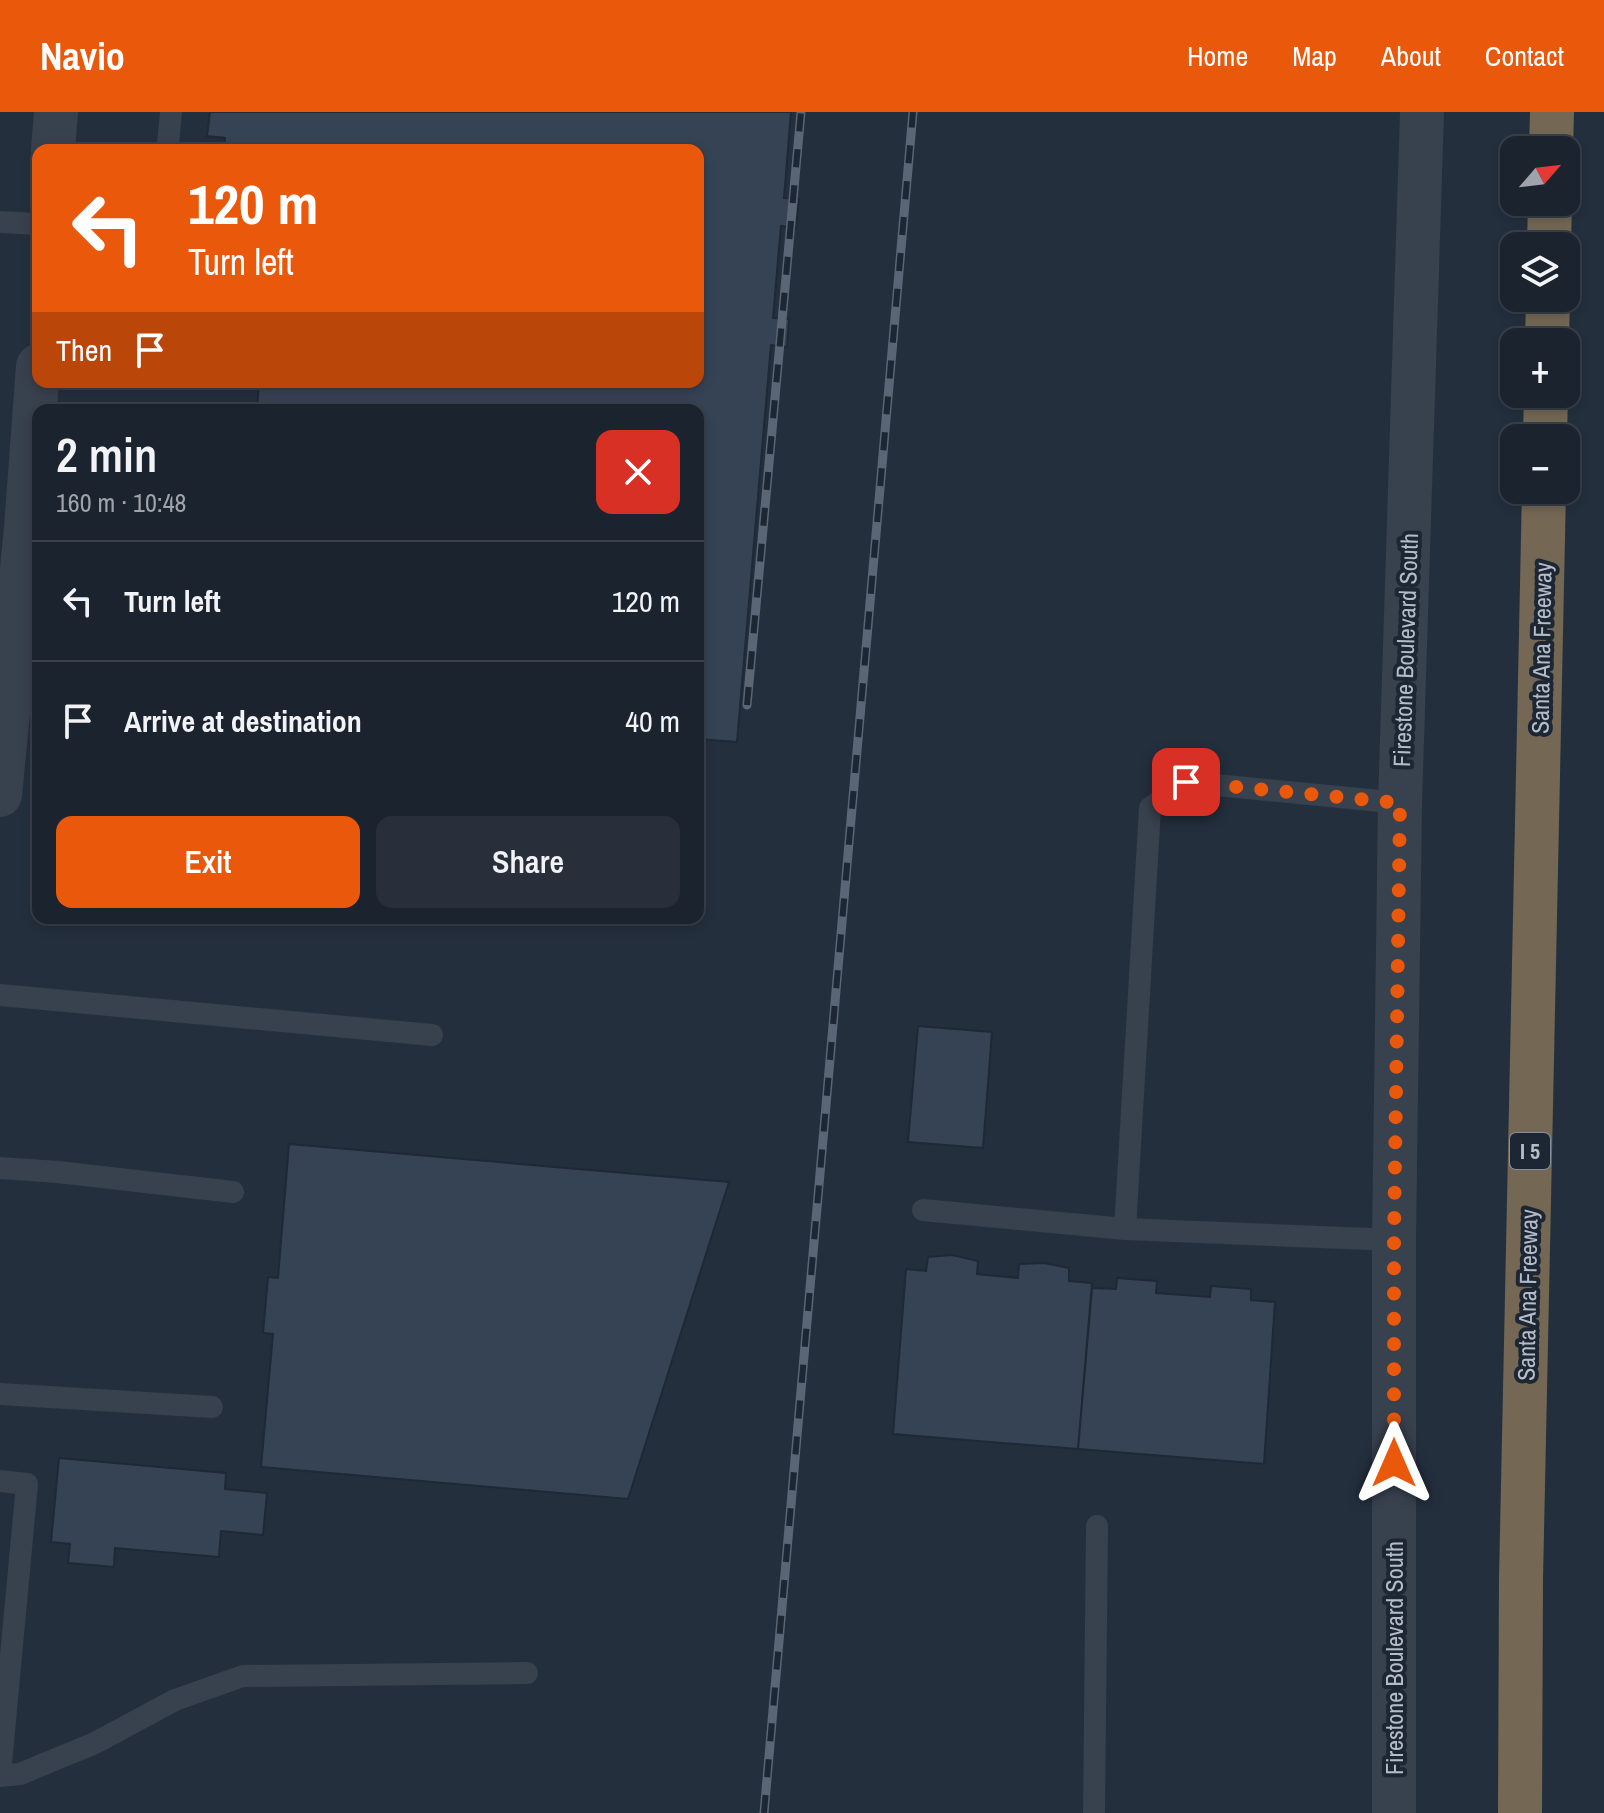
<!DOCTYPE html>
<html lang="en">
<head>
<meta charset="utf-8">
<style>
  body { margin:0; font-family:"Archivo Narrow",sans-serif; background:#282f3a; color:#f1f3f6; height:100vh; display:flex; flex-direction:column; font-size:30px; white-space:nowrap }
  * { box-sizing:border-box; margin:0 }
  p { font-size:26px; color:#a0a4aa }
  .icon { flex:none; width:44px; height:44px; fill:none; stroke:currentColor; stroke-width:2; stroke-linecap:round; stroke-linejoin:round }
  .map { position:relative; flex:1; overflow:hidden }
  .details { position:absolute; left:32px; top:292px; width:672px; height:520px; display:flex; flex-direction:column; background:#1b232e; border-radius:16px; box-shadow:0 4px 12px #0003,0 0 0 2px #39404a }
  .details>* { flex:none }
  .banner { position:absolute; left:32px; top:32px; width:672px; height:244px; border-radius:16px; box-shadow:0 4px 12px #0003,0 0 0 2px #39404a; background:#ea580c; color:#fff; overflow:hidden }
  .needle { width:52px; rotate:62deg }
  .tools { position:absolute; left:1500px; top:24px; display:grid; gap:16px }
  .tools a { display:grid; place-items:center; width:80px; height:80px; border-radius:16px; background:#1b232e; box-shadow:0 4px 12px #0003,0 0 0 2px #39404a; font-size:40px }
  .pin { position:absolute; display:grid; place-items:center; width:68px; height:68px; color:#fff; margin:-34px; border-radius:16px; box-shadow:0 4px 12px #0006 }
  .me { position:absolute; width:88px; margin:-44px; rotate:0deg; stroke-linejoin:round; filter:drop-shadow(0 0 6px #0008) }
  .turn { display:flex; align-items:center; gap:28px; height:168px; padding:0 24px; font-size:36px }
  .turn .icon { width:104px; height:104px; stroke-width:2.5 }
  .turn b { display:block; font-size:56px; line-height:68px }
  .then { display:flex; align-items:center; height:76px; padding:0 24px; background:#0003; gap:16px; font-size:30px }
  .round { display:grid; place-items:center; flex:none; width:84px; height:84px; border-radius:16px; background:#282f3a }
  .overview { display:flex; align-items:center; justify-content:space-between; height:136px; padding:0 24px }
  h1 { font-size:48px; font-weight:600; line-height:60px }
  .cta { display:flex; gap:16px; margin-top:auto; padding:16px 24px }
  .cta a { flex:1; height:92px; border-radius:16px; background:#ea580c; color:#fff; font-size:32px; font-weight:600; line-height:92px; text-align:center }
  .cta a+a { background:#282f3a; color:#f1f3f6 }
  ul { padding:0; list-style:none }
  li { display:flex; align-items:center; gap:24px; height:120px; padding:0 24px; border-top:2px solid #39404a }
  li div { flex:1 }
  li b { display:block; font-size:30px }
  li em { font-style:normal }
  header { display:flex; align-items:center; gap:48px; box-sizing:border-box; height:112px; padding:0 40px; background:#ea580c; color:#fff }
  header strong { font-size:38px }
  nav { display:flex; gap:44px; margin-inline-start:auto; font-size:28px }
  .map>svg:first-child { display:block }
  .building { fill:#364354; stroke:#1f2835; stroke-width:2 }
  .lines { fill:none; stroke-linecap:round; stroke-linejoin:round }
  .service { stroke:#38414e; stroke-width:22 }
  .minor { stroke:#38414e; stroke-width:44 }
  .tertiary { stroke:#38414e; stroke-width:44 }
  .motorway { stroke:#746855; stroke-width:44 }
  .rail-casing { stroke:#5a6575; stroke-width:9 }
  .rail { stroke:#1d2633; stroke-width:6; stroke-dasharray:18; stroke-linecap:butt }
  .route { stroke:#ea580c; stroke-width:14; stroke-dasharray:0 25.2 }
  .labels { text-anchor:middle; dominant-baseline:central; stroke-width:8; stroke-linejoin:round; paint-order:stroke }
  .shield { fill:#1d2633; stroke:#878f9c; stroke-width:2 }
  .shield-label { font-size:22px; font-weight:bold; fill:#b4bcc9 }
  .street-label { font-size:24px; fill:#b4bcc9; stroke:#1d2633 }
</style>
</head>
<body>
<header>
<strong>Navio</strong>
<nav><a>Home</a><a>Map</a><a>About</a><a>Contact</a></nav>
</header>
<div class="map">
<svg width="1604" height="1701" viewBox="0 0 1604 1701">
  <rect width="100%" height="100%" fill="#242f3e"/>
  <!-- building -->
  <path class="building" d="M210,0h581l-7,86 15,1 -3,29 -15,-2 -8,92 16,1 -2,28 -16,-2 -34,397 -39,-3v-329h-441l2,-28h439v-232h-474l1,-12 -18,-2z
    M918,914l74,6 -9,116 -75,-6z
    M289,1032l440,38 -101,317 -367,-32 12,-133 -10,-1 5,-56 10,1z
    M952,1143l26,6 -1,13 41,4 1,-14 25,-1 25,5v13l23,2 -14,166 -185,-15 13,-165 20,2 2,-14z
    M1117,1166l40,3 -1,12 54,4 1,-11 40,3v11l24,2 -11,162 -186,-15 14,-161 24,1z
    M59,1346l167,15 -1,16 42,4 -4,42 -42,-4 -2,26 -104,-9 -1,19 -46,-4 2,-19 -19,-2z"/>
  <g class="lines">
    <!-- service -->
    <path class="service" d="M168,32l3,-32
      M0,110l38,2
      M0,883l432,40
      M0,1056l58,4 175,20
      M923,1098l202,19 269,11
      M1125,1117l25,-421 36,-26 214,21
      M0,1282l212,13
      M0,1369l27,3 -27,290
      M0,1664l20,-2 75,-31 80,-43 68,-24 284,-3
      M1094,1701l3,-287"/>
    <!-- minor -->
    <path class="minor" d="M53,38l3,-38
      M0,683l26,-267 12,-162"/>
    <!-- tertiary -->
    <path class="tertiary" d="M1394,1701v-573l6,-437 22,-691"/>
    <!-- motorway -->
    <path class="motorway" d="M1551,38l1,-38
      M1549,134l1,-44
      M1547,230l1,-44
      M1545,326l1,-44
      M1520,1701l1,-234 23,-1089"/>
    <!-- rail casing -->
    <g class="rail-casing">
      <path id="rail" d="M747,593l54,-593
        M764,1701l149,-1701"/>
    </g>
    <!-- rail -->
    <use href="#rail" class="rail"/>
  </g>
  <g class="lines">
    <!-- route -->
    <path class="route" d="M1186,670l214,21 -6,437v223"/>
  </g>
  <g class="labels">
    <!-- shield labels -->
    <rect class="shield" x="1510" y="1021" width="40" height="36" rx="6"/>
    <g class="shield-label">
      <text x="1530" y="1039">I 5</text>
    </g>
    <!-- street labels -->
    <g class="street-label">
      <text transform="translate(1541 536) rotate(-89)">Santa Ana Freeway</text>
      <text transform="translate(1405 538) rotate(-88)">Firestone Boulevard South</text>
      <text transform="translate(1527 1183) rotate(-89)">Santa Ana Freeway</text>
      <text transform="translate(1394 1546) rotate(-90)">Firestone Boulevard South</text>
    </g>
  </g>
</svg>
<div class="tools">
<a><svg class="needle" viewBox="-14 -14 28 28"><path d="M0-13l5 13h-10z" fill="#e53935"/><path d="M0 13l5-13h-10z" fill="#a0a4aa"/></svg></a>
<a><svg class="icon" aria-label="layers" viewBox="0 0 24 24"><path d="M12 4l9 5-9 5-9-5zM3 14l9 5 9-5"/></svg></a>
<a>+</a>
<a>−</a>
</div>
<div class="pin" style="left:1186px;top:670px;background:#d93025"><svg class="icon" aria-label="arrive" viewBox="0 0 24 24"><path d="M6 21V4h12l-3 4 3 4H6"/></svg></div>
<svg class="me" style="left:1394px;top:1351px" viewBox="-20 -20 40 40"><path d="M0-17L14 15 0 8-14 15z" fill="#ea580c" stroke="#fff" stroke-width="4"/></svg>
<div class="banner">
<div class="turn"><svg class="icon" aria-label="left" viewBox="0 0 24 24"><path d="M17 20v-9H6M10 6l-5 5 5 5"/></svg><div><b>120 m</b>Turn left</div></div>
<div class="then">Then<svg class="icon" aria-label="arrive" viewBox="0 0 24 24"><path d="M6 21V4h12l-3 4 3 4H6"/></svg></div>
</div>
<section class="details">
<div class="overview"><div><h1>2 min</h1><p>160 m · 10:48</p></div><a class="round" style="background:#d93025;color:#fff"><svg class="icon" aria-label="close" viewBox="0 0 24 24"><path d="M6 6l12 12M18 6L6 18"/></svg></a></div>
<ul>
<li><svg class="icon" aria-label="left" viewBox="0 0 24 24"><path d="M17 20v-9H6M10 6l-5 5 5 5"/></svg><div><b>Turn left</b></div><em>120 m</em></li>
<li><svg class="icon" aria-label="arrive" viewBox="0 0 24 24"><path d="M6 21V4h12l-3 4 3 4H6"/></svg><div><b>Arrive at destination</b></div><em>40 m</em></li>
</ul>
<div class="cta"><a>Exit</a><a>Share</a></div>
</section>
</div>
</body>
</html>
